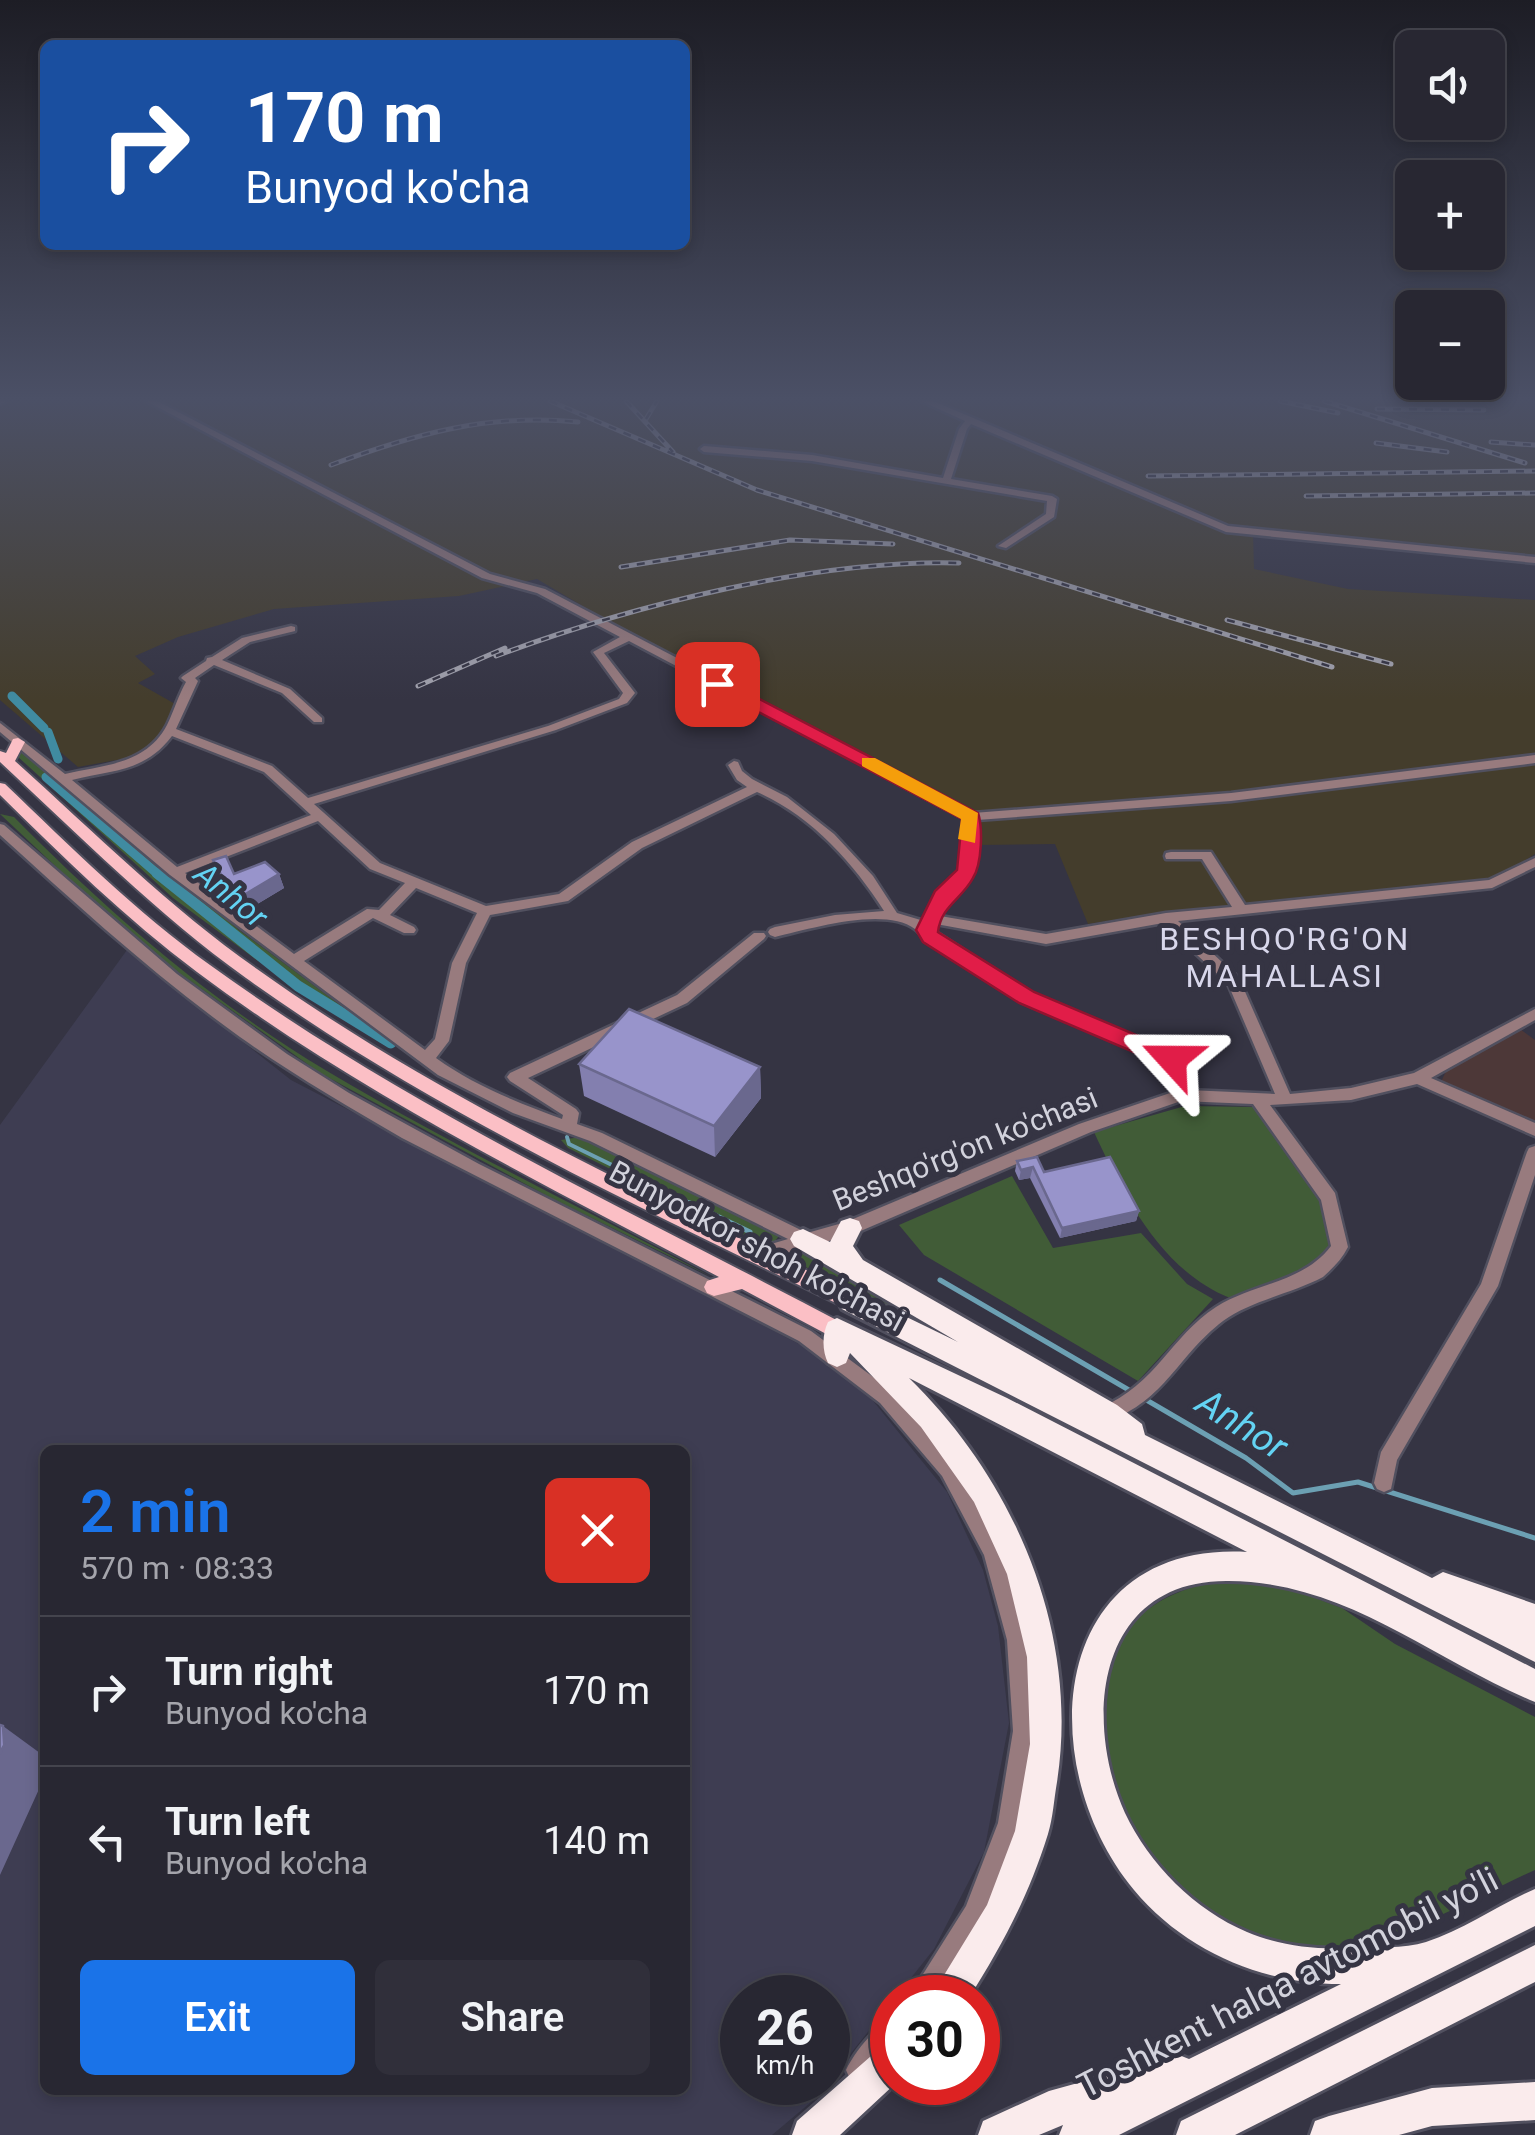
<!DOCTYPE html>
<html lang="en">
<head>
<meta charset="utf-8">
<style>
  body { margin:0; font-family:Roboto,sans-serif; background:#302f3a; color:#f1f3f6; height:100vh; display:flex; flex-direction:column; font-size:38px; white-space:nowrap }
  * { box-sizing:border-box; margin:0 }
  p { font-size:32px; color:#a5a5ac }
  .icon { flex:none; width:55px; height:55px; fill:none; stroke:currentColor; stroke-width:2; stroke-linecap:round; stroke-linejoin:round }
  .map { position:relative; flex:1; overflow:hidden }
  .details { position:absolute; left:40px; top:1445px; width:650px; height:650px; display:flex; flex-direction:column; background:#282732; border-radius:15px; box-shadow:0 5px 15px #0003,0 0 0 2px #44444d }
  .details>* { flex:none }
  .banner { position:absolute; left:40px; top:40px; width:650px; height:210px; border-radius:15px; box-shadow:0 5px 15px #0003,0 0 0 2px #44444d; background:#1a4fa0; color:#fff; overflow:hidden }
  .fabs { position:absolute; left:1395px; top:30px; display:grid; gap:20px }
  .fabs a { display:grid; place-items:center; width:110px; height:110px; border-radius:15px; background:#282732; box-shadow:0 5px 15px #0003,0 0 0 2px #44444d; font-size:50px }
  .speed { position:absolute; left:720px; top:1975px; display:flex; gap:20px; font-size:50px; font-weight:700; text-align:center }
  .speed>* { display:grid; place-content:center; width:130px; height:130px; border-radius:50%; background:#282732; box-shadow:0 5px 15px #0003,0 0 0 2px #44444d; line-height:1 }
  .speed small { font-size:25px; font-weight:400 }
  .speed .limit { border:15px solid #d22; background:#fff; color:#111 }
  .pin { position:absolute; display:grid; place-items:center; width:85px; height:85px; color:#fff; margin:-42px; border-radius:20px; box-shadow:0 5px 15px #0006 }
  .me { position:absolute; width:110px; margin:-55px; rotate:294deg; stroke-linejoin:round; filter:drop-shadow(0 0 8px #0008) }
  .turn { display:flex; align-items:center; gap:35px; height:210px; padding:0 40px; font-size:45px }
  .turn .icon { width:130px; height:130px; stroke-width:2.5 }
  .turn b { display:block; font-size:70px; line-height:85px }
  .round { display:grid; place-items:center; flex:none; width:105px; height:105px; border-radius:15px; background:#302f3a }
  .summary { display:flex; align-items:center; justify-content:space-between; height:170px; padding:0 40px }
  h1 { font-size:60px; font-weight:600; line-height:75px; color:#1a73e8 }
  .primary-button { display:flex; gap:20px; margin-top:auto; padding:20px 40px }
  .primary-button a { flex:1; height:115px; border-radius:15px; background:#1a73e8; color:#fff; font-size:40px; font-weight:600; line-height:115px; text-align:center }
  .primary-button a+a { background:#302f3a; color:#f1f3f6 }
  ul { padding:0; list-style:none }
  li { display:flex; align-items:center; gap:30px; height:150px; padding:0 40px; border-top:2px solid #44444d }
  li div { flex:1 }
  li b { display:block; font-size:38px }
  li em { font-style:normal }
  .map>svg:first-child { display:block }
  .built { fill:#3e3d52; fill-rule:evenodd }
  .industrial { fill:#443d2c }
  .education { fill:#4d3838 }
  .green { fill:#415c37 }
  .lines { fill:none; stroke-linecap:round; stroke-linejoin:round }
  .stream-far1 { stroke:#6ca0b3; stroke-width:4 }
  .stream { stroke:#6ca0b3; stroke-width:5 }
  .canal-far1 { stroke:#408ba1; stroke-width:9 }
  .canal { stroke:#408ba1; stroke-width:11 }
  .minor-casing { stroke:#51505f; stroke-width:5 }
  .major-casing { stroke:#51505f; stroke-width:4 }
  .highway-casing { stroke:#51505f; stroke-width:6 }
  .minor { fill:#987b7e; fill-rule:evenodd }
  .major { fill:#fbbfc5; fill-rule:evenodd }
  .highway { fill:#faebec; fill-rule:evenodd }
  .rail-casing { stroke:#a2a2ad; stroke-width:5 }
  .rail { stroke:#353443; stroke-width:2.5; stroke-dasharray:8; stroke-linecap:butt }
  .wall { fill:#837faf }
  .shaded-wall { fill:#6a688e }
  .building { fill:#9894cb; stroke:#6a688e; stroke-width:2.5 }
  .route { fill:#e11d48; stroke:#92132f; stroke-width:2.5 }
  .slow { fill:#f59e0b }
  .labels { text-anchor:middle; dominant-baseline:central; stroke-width:10; stroke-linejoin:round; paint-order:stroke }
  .street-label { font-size:30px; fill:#d2d2dc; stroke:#353443 }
  .water-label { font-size:32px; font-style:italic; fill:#63d3f3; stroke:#353443 }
  .neighbourhood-label { font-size:32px; letter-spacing:2.5px; fill:#d8d7eb; stroke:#353443 }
  .near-street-label { font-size:35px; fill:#d2d2dc; stroke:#353443 }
  .near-water-label { font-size:38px; font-style:italic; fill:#63d3f3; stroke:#353443 }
</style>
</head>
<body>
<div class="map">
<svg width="1535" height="2135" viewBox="0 0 1535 2135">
  <rect width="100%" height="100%" fill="#353443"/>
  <!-- built -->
  <path class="built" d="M127,950l164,130 533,277 37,29 86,106 36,78 15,56 11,97 -25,129 -50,97 -106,133v-84h-86v84h85l-17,21 -38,32h-772v-1010zM45,1450h640v640h-640z"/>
  <!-- industrial -->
  <path class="industrial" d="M0,401h1535v154l-282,-22 1,36 94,20 187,11v254l-43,27 -325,31 -79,12 -33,-80 -77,1 -5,-29 -304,-159 -132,-78 -78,17 -185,13 -96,28 -43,19 20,18 -17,9 39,22 -9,25 -18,24 -72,13 -78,-67z"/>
  <!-- education -->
  <path class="education" d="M1520,1029l15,11v85l-95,-41 8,-17z"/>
  <!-- green -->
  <path class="green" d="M21,750l218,180 143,106 -115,-77 -9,2 -85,-63 -156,-142z
    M0,814l14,3c95,96 196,184 313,254 124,74 255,137 383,205l-157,-77 -233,-126 -183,-130z
    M1185,1106l72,1 67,91 7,19 -2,38 -48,28 -51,15c-68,-27 -106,-101 -136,-166z
    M580,1137l199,99 -10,12 -201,-100 -7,-8z
    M1012,1176l41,72 88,-15 46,51 26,15 -75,82 -214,-126 -25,-30z
    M797,1247l214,124 -223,-113z
    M1229,1580l67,11 46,17 53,36 140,73v153c-67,30 -137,75 -211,79 -198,11 -338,-341 -95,-369z"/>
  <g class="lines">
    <!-- stream-far1 -->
    <path class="stream-far1" d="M567,1137l2,7 127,62"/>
    <!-- stream -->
    <path class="stream" d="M690,1203l60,29
      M940,1280l194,113
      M1143,1398l103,60 47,35 65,-11 177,56"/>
    <!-- canal-far1 -->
    <path class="canal-far1" d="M12,696l32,32
      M48,732l10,27
      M46,777l114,99"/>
    <!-- canal -->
    <path class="canal" d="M157,873l141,113 93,57"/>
    <!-- minor casing -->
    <g class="minor-casing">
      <path id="minor" d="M0,401h7l-7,3z
        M146,401h11l333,173 55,15 428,224 258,-20 304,-38v8l-304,38 -254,19 -3,50 -6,12 -20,15 -8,19 106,18 120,-21 66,-6 -30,-48h-36l-1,-3 1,-3 5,-1h40l34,53 244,-25 46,-22v9l-43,21 -314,33 61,57 51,116 61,-6 63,-15 121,-64v11l-104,58 104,45v13l-118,-52 -66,16 -81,5 65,88 13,54c-6,12 -15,21 -25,30 -32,17 -71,23 -100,44 -46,35 -56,78 -116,101l-7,-2 -2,-6 2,-6c57,-24 70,-71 116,-101 38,-24 87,-24 115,-61l-10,-46 -68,-96 -72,-3 -90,31 -235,101 -99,29 -6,-2 -2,-5 2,-5 37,-11 -198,-98 -77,-28 -75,-38 -268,-200 -170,-143v-9l65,51c38,-9 81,-9 102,-49 7,-14 11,-29 19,-43l-5,-4 2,-2 23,-15 1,-3 5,-1 30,-19 49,-12 4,1v4l-45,11 -28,18 68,29 32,29v4h-8l-32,-29 -68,-28 -19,13 3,3 -22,48 96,37 36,32 240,-72 71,-27 4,-6 -30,-41 27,-15 -83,-44 -55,-15zM629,641l336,178 -5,51 -3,7 -19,15 -14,29 -27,-8 -24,-37 -39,-42 -47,-37 -35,-18 -10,-8 -4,-9 -4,-1 -6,4 9,15 10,7 -115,55 -73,52 -73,12 -106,-43 -66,-59 242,-74 71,-27 8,-10 -31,-40zM172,736l92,36 47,43 -134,52 -105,-87c40,-10 73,-8 100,-44zM757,792c53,23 96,70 127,119l-49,4 -60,12 -5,2 -2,3 2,3 5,2c35,-8 109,-31 140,-8 4,3 7,7 11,11l95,62 149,63 3,27 -94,32 -233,98 -39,11 -205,-100 -25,-9 2,-11 -3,-4 -48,-31 159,-75 77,-64 2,-3 -2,-3h-10l-77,62 -167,78 -3,4 3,4 53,34 -1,4c-43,-16 -89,-34 -126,-61l13,-17 17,-78 24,-48 78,-14 74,-53zM318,821l52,48 35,14 -26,27 -12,-1 -73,45 -109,-81zM416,888l61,25 -25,50 -17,76 -10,11 -121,-89 69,-43 31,15h10l2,-3 -2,-3 -24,-12zM1163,923l65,61 47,110 -87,-4 -6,-32 -151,-64 -98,-64 3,-6 110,20z
        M921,401h12l295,125 307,31v6l-309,-31 -255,-108 -4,5 -16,50 101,17 5,3 -3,18 -48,31 -8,-2 48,-32 1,-13 -235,-40 -108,-9 -4,-3 4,-3 108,9 131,23 16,-49 6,-8z
        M0,824l4,1 173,149 110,80 62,39 130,71 332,167 81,60 63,72 48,89 25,88 6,91 -14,92 -37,98 -49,77h-26l58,-92 32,-83 15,-92 -6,-91 -23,-85 -42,-79 -62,-73 -81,-62 -397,-203c-55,-32 -110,-64 -162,-101 -85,-61 -163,-132 -240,-202z
        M1535,1146v29l-37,111 -101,174 -6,29 -7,3 -7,-3 -3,-6 7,-31 100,-168 46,-132 2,-4z
        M892,2019v31l-24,29 -9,4 -9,-4 -4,-9c8,-17 29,-44 46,-51z"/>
    </g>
    <!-- major casing -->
    <g class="major-casing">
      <path id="major" d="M18,738l7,4 -10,19c79,71 155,147 242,208 186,133 396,227 601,326l3,6 -3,6 -7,3 -7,-3c-204,-100 -413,-196 -598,-329 -89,-64 -166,-142 -246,-216v-11l6,2 7,-14z
        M0,783l5,1c66,63 131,128 205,181 197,143 421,246 634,359l3,6 -3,6 -7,3 -7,-3 -88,-47 -28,7 -7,-3 -3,-6 3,-6 12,-4c-178,-94 -360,-184 -522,-305 -71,-53 -134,-115 -197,-177z"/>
    </g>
    <!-- highway casing -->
    <g class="highway-casing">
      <path id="highway" d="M850,1218l9,3 3,7 -9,18 10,14 254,145 25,19 3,11 287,143 11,-6 92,32v58l-693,-353 -4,-8 4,-8 9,-3 107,52 -164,-96 -4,-7 4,-7 9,-3 27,13 11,-21z
        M837,1318l170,80 528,271v33c-104,-43 -188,-120 -306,-121 -131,-2 -147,137 -104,232 24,51 70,97 122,119 33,14 69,18 104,16 23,-1 53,1 75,-6 38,-12 72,-37 109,-53v37l-416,209h-60l4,-10 -24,10h-61l5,-14 66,-30 130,-36 10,4 152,-75c-79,0 -156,-33 -207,-94 -102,-123 -87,-349 113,-338l-338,-174c106,103 171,255 148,404 -3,17 -4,36 -9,52 -19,61 -45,110 -79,164h-39l57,-93 28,-74 15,-87 -3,-87 -20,-83 -33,-72 -53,-75 -71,-74 -4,10 -9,4 -9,-4c-6,-12 -6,-29 0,-41z
        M1535,1945v37l-300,153h-59l5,-14z
        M892,2043v39h5l-57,53h-48l5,-14 82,-72z
        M1535,2082v38l-103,6 -33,9h-89l5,-14 14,-5 103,-28z"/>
    </g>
    <!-- minor -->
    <use href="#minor" class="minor"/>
    <!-- major -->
    <use href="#major" class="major"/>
    <!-- highway -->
    <use href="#highway" class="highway"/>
    <!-- rail casing -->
    <g class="rail-casing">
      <path id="rail" d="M550,401l207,89 575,177
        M626,401l47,51
        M1280,401l58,12
        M1324,401l201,62
        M1377,409l107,1
        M646,419l11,-18
        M1491,442l44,3
        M1376,443l71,9
        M331,465c83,-31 158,-52 247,-43
        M1148,476l387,-5
        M1306,496l229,-3
        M621,567l169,-27 103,4
        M1227,620l164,44
        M496,656c134,-50 320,-97 463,-93
        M418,686l87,-38"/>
    </g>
    <!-- rail -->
    <use href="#rail" class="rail"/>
  </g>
  <!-- wall -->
  <path class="wall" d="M213,860l21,14h45l5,14 -40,24 -9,-6z
    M579,1064l181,3 1,31 -46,59 -131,-61z
    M1017,1161l122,50 -3,10 -76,17 -30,-60 -11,2 -4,-9z"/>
  <!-- shaded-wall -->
  <path class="shaded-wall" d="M279,874l5,14 -40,24 -5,-14z
    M760,1067l1,31 -46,59 -1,-31z
    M1033,1167l-3,11 -11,2 2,-10z
    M1139,1211l-3,10 -76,17 2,-10z
    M3,1726l41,30 1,20 -45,99v-121z"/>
  <!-- building -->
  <path class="building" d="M226,856l8,18 31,-12 14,12 -40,24 -9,-7 -17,-31z
    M629,1009l131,58 -46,59 -135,-62z
    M1037,1157l7,15 66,-15 29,54 -77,17 -29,-61 -12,3 -4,-9z
    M0,1725l3,1 1,19 -4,9z"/>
  <!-- sky -->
  <linearGradient id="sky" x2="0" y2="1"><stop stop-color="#1d1d25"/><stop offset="0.57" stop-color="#4b5066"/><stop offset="1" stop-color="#4b5066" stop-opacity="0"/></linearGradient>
  <rect width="1535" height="700" fill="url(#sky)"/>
  <!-- route -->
  <path class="route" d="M711,680h12l255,133c5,15 4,51 -5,65 -11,21 -32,28 -35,54l96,60 145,61v12h-15l-145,-62 -96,-61 -7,-12 19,-39 22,-21 5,-51 -251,-132z"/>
  <!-- slow -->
  <path class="slow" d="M862,758h13l103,55 -3,30 -17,-4 3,-20 -99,-53z"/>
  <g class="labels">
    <!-- street labels -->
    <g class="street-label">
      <text transform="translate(965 1149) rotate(-22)">Beshqo'rg'on ko'chasi</text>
      <text transform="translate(757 1246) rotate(28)">Bunyodkor shoh ko'chasi</text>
    </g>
    <!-- water labels -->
    <g class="water-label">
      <text transform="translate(231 895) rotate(39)">Anhor</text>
    </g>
    <!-- neighbourhood labels -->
    <g class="neighbourhood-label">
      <text x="1285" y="939">BESHQO'RG'ON<tspan x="1285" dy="37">MAHALLASI</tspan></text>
    </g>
    <!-- near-street labels -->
    <g class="near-street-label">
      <text transform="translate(1288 1983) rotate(-27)">Toshkent halqa avtomobil yo'li</text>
    </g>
    <!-- near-water labels -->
    <g class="near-water-label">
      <text transform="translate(1242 1424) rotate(32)">Anhor</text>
    </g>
  </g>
</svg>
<div class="fabs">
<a><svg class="icon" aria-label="sound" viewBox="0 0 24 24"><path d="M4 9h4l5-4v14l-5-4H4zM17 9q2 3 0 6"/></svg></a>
<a>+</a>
<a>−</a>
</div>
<div class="speed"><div>26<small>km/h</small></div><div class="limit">30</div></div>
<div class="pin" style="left:717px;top:684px;background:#d93025"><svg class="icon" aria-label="arrive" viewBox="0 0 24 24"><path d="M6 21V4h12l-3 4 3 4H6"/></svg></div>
<svg class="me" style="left:1172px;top:1059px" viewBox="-20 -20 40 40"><path d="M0-17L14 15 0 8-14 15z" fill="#e11d48" stroke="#fff" stroke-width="4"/></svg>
<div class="banner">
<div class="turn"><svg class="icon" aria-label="right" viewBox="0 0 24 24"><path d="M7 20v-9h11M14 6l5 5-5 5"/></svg><div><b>170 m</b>Bunyod ko'cha</div></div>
</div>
<section class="details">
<div class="summary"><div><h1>2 min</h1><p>570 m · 08:33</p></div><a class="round" style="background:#d93025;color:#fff"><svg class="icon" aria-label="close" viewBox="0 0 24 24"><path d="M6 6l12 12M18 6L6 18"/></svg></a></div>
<ul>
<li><svg class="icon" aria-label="right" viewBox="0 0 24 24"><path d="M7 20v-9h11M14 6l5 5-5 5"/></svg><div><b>Turn right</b><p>Bunyod ko'cha</p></div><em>170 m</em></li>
<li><svg class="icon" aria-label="left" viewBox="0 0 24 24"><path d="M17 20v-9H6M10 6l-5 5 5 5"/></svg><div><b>Turn left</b><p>Bunyod ko'cha</p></div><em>140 m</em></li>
</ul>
<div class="primary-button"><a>Exit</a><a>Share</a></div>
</section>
</div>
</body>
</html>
